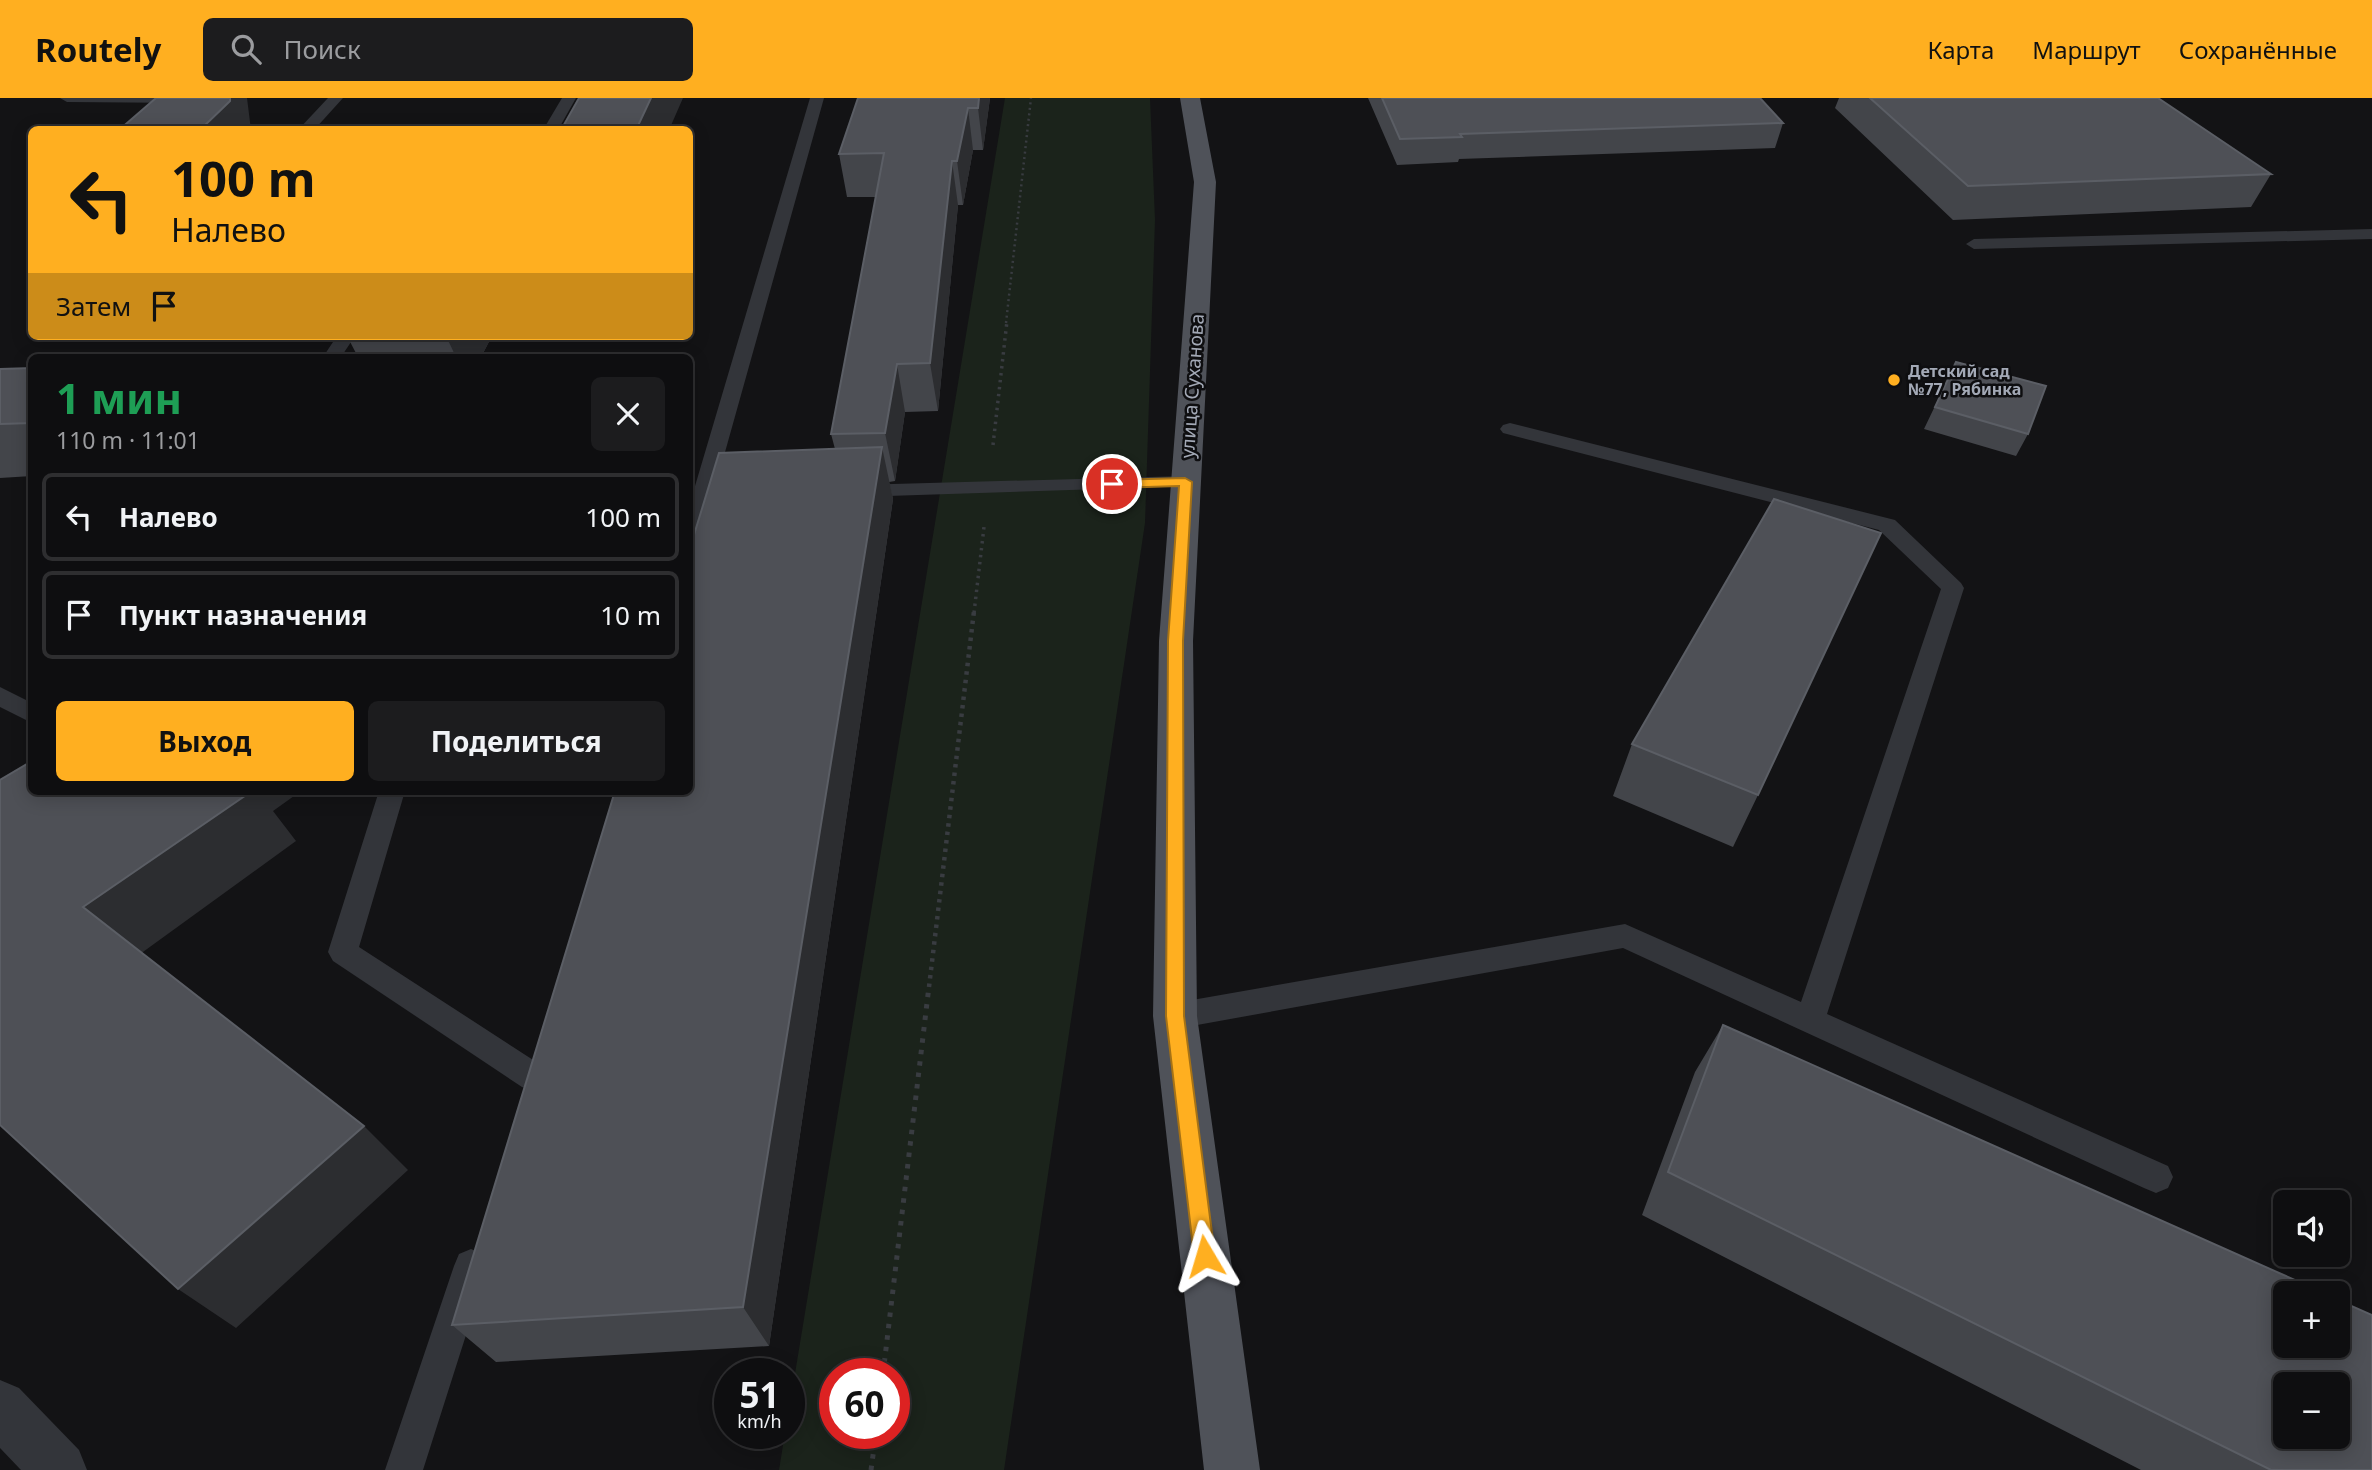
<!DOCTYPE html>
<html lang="ru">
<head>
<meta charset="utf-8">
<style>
  body { margin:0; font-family:"Noto Sans",sans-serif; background:#1c1c1e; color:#f1f3f6; height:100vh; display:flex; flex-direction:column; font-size:26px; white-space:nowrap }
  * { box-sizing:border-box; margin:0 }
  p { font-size:23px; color:#9b9c9f }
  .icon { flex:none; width:38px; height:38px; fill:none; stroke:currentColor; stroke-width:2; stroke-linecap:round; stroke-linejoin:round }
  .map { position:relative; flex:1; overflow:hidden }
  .details { position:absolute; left:28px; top:256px; width:665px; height:441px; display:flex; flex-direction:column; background:#0e0e10; border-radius:10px; box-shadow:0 4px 18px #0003,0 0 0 2px #2e2e30 }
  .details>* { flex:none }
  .top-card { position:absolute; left:28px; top:28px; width:665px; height:214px; border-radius:10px; box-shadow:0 4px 18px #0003,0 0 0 2px #2e2e30; background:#ffaf20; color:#111; overflow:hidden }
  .buttons { position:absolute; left:2273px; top:1092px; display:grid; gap:14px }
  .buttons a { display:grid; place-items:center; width:77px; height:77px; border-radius:10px; background:#0e0e10; box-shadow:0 4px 18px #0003,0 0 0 2px #2e2e30; font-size:35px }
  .speed { position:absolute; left:714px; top:1260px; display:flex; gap:14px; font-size:35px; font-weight:700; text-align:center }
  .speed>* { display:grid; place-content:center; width:91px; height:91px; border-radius:50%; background:#0e0e10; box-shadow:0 4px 18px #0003,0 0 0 2px #2e2e30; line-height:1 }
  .speed small { font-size:18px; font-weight:400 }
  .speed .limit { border:10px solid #d22; background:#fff; color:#111 }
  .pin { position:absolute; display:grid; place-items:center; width:60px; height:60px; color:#fff; margin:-30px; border:4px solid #fff; border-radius:50%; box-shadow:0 2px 7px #0007 }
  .me { position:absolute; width:77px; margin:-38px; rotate:353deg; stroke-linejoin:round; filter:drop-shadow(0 0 5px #0008) }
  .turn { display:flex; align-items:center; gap:24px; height:147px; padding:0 28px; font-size:32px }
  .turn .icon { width:91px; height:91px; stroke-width:2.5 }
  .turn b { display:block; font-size:49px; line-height:60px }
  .then { display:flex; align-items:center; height:66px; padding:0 28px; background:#0003; gap:14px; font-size:26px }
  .round { display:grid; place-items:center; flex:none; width:74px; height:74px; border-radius:10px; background:#1c1c1e }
  .headline { display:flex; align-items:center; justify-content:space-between; height:119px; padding:0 28px }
  h1 { font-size:42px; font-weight:700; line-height:52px; color:#1e9e55 }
  .cta { display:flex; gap:14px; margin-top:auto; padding:14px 28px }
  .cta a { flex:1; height:80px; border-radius:10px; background:#ffaf20; color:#111; font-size:28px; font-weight:700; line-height:80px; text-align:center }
  .cta a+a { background:#1c1c1e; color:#f1f3f6 }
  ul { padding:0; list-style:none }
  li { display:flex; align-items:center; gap:21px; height:88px; margin:0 14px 10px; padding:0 14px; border:4px solid #2e2e30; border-radius:10px }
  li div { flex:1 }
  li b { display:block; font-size:26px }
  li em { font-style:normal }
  header { display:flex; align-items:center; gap:42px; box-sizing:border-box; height:98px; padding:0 35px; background:#ffaf20; color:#111 }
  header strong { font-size:33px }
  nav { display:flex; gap:38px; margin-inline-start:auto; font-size:24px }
  .search { width:490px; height:63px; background:#1c1c1e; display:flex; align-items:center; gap:18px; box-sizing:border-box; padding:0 24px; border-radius:10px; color:#9b9c9f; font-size:26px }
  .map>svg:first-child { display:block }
  .green { fill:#1b231b; fill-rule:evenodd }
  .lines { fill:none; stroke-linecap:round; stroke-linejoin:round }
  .path-far3 { stroke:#393c41; stroke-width:2.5; stroke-dasharray:2 3.5; stroke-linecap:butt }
  .path-far2 { stroke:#393c41; stroke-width:3.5; stroke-dasharray:2.5 4.5; stroke-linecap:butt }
  .path-far1 { stroke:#393c41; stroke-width:4.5; stroke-dasharray:3.5 5; stroke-linecap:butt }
  .path { stroke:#393c41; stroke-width:5; stroke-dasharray:4.5 7; stroke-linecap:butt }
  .service { fill:#33353a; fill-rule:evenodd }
  .tertiary { fill:#33353a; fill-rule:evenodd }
  .primary { fill:#4f5259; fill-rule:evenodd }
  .wall { fill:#43454a }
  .shaded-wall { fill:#2c2d30 }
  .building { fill:#4e5056; stroke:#5b5e65; stroke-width:2; fill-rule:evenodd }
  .route { fill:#ffaf20; stroke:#a67215; stroke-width:2 }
  .poi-dot { fill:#ffaf20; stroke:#0e0e10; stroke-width:2.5 }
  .labels { text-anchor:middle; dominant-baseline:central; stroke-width:5; stroke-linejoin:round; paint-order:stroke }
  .far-poi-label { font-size:16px; font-weight:bold; fill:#a3a9b6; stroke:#0e0e10; text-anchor:start }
  .street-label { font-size:19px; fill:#a3a9b6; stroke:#0e0e10 }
</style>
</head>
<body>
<header>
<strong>Routely</strong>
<div class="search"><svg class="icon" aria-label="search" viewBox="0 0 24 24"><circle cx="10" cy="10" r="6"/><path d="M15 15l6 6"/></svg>Поиск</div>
<nav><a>Карта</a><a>Маршрут</a><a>Сохранённые</a></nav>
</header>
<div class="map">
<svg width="2372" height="1372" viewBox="0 0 2372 1372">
  <rect width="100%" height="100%" fill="#131315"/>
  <!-- green -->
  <path class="green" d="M1005,0h145l5,122 -10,303 -141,947h-225l6,-37h4v-23zM835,1276h59v59h-59z"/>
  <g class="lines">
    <!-- path-far3 -->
    <path class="path-far3" d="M1006,225l25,-225"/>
    <!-- path-far2 -->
    <path class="path-far2" d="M993,347l14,-124
      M974,515l10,-86"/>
    <!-- path-far1 -->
    <path class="path-far1" d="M929,889l45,-376"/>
    <!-- path -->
    <path class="path" d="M883,1276l46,-388
      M871,1372l5,-37"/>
    <!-- service -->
    <path class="service" d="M60,0h137l1,1 -7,4 -124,-1z
      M328,0h15l-29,32h-16z
      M562,0h14l-18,32h-15z
      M810,0h14l-123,440 -3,5 -8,2v-42z
      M2372,131v10l-398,10 -8,-5 8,-5z
      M337,238h18l-14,21h-18z
      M1510,325l385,97 66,63 3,5 -137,426 341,152 5,11 -5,11 -12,5 -12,-5 -521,-240 -448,81 -11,-4 -4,-9 4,-9 11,-4 450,-79 176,78 140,-413 -62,-59 -376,-97 -3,-4 3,-4z
      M1186,378l7,2 3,4 -3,4 -336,11 -7,-2 -3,-4 3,-4 7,-2z
      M0,589l32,16v20l-32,-16z
      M379,693h26l-46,156 185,120 5,10 -5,10 -11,4 -11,-4 -189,-126 -5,-9z
      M471,1151l12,5 5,12 -65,204h-38l69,-204 5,-12z"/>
    <!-- tertiary -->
    <path class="tertiary" d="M0,1282l19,8 60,62 8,20h-66l-21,-22z"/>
    <!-- primary -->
    <path class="primary" d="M1180,0h20l16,84 -23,459 4,375 63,454h-56l-51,-454 6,-375 35,-459z"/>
  </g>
  <!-- wall -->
  <path class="wall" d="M858,0h132l-7,52h-10l-10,55h-5l-20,206 -33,1 -10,69 -6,1 4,17 -124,847 -273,16 -44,-37 383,-876 -4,-15 45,-237h-29l-8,-43z
    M1368,0h392l23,25 -8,25 -316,11 -1,3 -61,3z
    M1839,0h319l113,76 -20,33 -298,13 -118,-112z
    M347,238h145l-11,21h-123z
    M1956,264l72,72 -12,22 -92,-27z
    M32,270v108l-32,2v-109z
    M1632,646l126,51 -25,52 -120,-51z
    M1723,927l649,445h-231l-499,-255 53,-143z"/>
  <!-- shaded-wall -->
  <path class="shaded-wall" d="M230,0h17l4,32h-51z
    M651,0h32l-14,32h-33z
    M979,0h11l-7,52 -5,-42z
    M968,10l5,42 -10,55 -6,-44z
    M952,63l6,44 -20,206 -8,-48z
    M446,238h46l-11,21h-25z
    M897,266l8,48 -10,69 -10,-48z
    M882,349l11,52 -124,847 -26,-39z
    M239,693h62l-28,20 23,30 -160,116 -53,-50z
    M364,1028l44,44 -172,158 -58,-39z"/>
  <!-- building -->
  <path class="building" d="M156,0h74v3l-30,29h-81z
    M579,0h72l-15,32h-75z
    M858,0h121l-1,10h-10l-11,53h-5l-22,202 -33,1 -12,69 -54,1 53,-281 -45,1z
    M1382,0h378l23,25 -323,11 2,3 -62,2z
    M1870,0h288l113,76 -303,12z
    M318,258l-1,1h-30z
    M1956,264l90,24 -18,48 -93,-27z
    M32,270v55l-32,1v-55z
    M882,349l-139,860 -291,18 163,-534h75v-243l29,-95z
    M1774,401l107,34 -123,262 -126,-51z
    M32,663v30h220l-169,116 281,219 -186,163 -178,-164v-345z
    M1723,927l601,268h-38v53h52v-46l34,15v155h-101l-603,-298zM2286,1286h52v53h-52z"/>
  <!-- route -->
  <path class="route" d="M1185,380l7,4 -9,159 1,375 31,240 -3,8 -7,3 -8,-3 -3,-8 -28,-240 2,-375 11,-155 -67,2 -7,-4 7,-4z"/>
  <!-- markers -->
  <circle class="poi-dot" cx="1894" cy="282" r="7"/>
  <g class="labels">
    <!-- far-poi labels -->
    <g class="far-poi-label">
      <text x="1908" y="273">Детский сад<tspan x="1908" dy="18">№77, Рябинка</tspan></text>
    </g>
    <!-- street labels -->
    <g class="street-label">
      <text transform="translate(1192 288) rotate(-86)">улица Суханова</text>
    </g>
  </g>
</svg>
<div class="buttons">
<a><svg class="icon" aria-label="sound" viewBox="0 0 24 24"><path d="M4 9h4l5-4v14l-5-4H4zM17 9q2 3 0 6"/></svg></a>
<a>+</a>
<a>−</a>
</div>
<div class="speed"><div>51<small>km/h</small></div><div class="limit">60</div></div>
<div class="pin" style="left:1112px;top:386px;background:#d93025"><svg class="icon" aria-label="arrive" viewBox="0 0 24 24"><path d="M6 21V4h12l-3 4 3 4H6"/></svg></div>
<svg class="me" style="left:1205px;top:1158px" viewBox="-20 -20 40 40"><path d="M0-17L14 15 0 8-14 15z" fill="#ffaf20" stroke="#fff" stroke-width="4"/></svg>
<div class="top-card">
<div class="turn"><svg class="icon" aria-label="left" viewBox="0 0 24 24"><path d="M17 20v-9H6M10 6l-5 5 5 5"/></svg><div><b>100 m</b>Налево</div></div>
<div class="then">Затем<svg class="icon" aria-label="arrive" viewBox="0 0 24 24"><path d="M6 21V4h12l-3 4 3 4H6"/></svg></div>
</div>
<section class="details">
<div class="headline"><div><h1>1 мин</h1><p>110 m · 11:01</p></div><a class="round"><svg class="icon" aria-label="close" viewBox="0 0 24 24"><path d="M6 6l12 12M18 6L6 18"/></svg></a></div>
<ul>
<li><svg class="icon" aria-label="left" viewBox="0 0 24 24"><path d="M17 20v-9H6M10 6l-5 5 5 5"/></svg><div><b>Налево</b></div><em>100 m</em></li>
<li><svg class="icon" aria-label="arrive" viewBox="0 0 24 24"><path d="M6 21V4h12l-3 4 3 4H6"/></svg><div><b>Пункт назначения</b></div><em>10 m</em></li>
</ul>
<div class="cta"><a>Выход</a><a>Поделиться</a></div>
</section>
</div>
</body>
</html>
